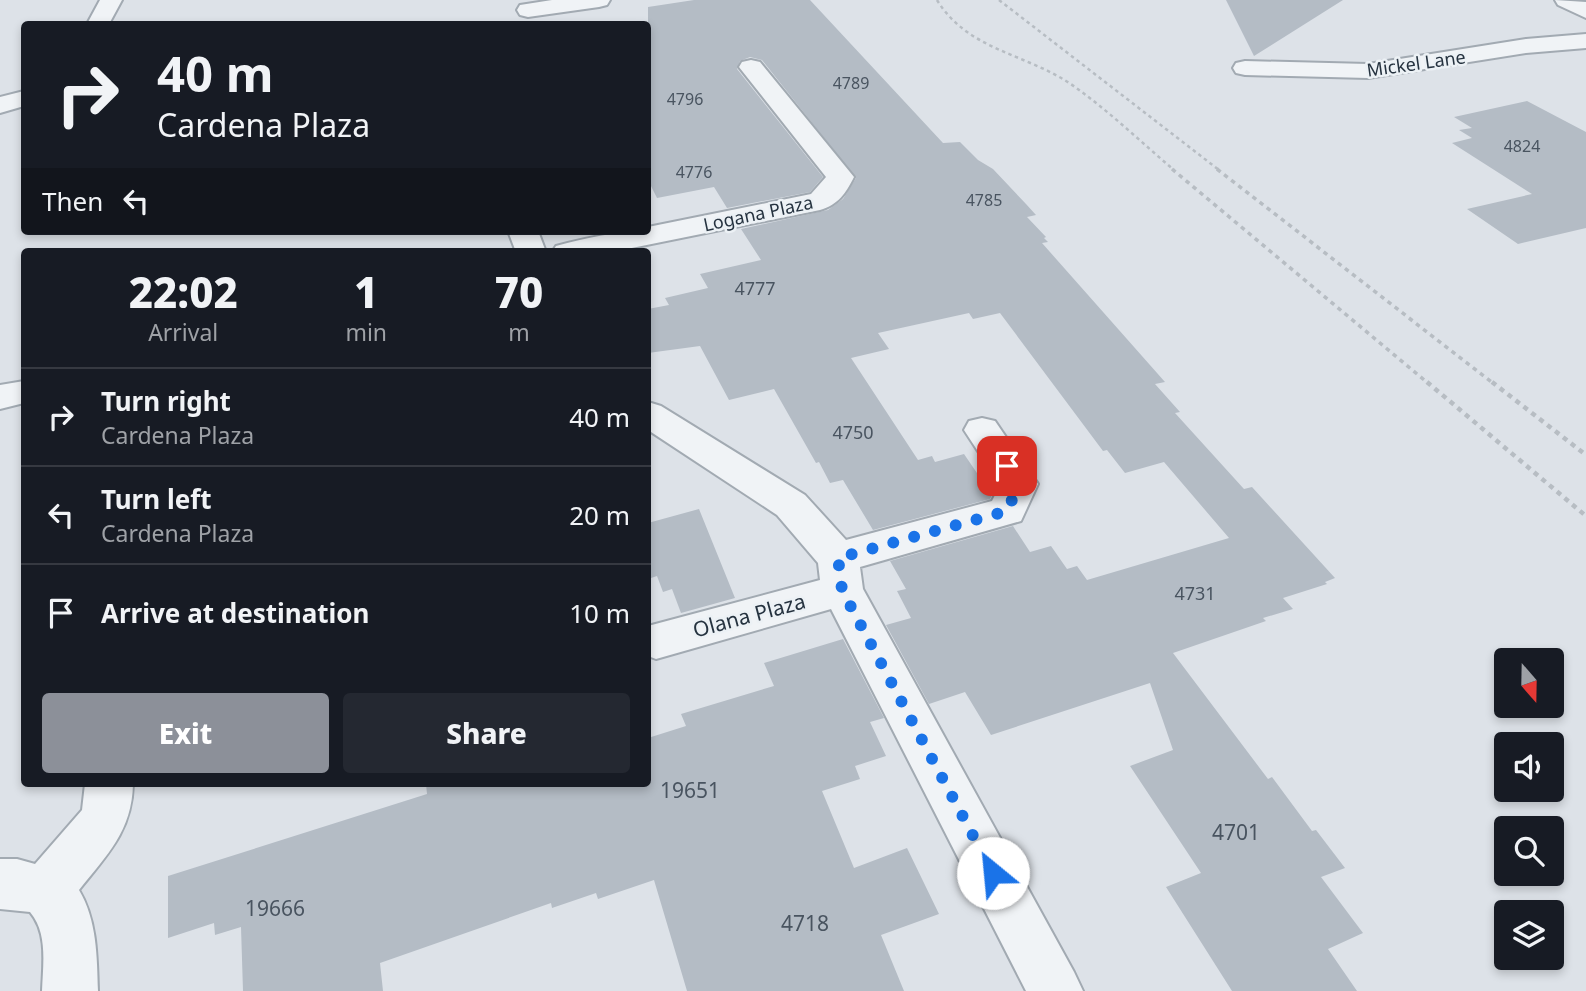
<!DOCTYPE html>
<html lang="en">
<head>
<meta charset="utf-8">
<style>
  body { margin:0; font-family:"Noto Sans",sans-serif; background:#242831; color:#f1f3f6; height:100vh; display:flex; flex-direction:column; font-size:26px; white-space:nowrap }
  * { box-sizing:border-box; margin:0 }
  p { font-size:23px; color:#9ea1a6 }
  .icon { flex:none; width:38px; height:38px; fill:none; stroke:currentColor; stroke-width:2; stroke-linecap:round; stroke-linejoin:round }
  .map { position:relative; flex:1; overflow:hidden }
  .details { position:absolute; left:21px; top:248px; width:630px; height:539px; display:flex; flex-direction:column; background:#171b24; border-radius:7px; box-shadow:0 4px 10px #0003 }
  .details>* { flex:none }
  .banner { position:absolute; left:21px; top:21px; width:630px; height:214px; border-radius:7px; box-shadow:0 4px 10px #0003; background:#171b24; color:#f1f3f6; overflow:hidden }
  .needle { width:46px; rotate:160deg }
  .tools { position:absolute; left:1494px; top:648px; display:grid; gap:14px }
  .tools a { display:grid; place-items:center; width:70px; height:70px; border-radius:7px; background:#171b24; box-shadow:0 4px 10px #0003; font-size:35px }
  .pin { position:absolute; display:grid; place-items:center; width:60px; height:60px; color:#fff; margin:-30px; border-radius:14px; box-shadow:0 4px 10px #0006 }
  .me { position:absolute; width:77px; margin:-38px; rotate:332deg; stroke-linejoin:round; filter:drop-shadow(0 0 5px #0008) }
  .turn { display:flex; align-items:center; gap:24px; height:147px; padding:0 21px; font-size:32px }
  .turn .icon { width:91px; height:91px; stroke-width:2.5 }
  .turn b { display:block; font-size:49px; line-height:60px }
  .then { display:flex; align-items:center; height:66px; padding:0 21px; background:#0003; gap:14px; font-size:26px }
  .eta { display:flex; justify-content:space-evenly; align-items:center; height:119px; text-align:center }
  .eta b { font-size:42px; font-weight:800; line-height:49px }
  .primary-button { display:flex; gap:14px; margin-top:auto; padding:14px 21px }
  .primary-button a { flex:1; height:80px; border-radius:7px; background:#8c9099; color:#fff; font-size:28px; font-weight:800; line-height:80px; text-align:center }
  .primary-button a+a { background:#242831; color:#f1f3f6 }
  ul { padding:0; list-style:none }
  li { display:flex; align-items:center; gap:21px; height:98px; padding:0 21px; border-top:2px solid #363941 }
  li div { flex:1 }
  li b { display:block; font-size:26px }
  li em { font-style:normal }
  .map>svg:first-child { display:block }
  .building { fill:#b4bcc5 }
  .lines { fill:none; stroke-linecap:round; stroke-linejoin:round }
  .minor-casing { stroke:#a2aab2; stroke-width:4 }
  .path-far2 { stroke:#b7bdc3; stroke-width:2.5; stroke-dasharray:3.5 3.5; stroke-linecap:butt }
  .path-far1 { stroke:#b7bdc3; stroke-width:3.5; stroke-dasharray:4.5 4.5; stroke-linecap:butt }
  .path { stroke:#b7bdc3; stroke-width:4.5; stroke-dasharray:5 5; stroke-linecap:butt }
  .minor { fill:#f0f3f6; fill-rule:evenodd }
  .route { stroke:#1a73e8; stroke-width:12; stroke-dasharray:0 21.6 }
  .labels { text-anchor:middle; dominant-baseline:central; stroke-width:5; stroke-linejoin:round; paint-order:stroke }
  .far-number-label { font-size:16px; fill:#495460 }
  .far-street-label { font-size:18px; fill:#25323f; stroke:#ecf1f5 }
  .number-label { font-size:18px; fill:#495460 }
  .street-label { font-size:21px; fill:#25323f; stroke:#ecf1f5 }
  .near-number-label { font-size:21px; fill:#495460 }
</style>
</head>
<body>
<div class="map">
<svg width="1586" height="991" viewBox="0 0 1586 991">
  <rect width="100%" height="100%" fill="#dde2e8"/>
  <!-- building -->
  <path class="building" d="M694,0h116l133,143 17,-1 18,18 15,9 33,35 10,11 -9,2 19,20 -2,1 4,4 -6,1 123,139 -10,2 25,28 -5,1 69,76 8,-2 83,91 -10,4 2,2 -44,14 10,11 -30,9 3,3 -93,32 95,126 4,-2 40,54 4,-1 29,38 -24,9 42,56 -35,16 29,42h-125l-66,-104 35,-14 -71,-107 43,-16 -23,-67 -159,52 -26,-43 -36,12 -43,-79 25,-7 -14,-27 9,-2 -16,-28 123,-35 17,26 21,-6 16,23 10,-3 10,14 142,-42 -65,-76 -39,11 -18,-23 -4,1 -103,-138 -27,6 -4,-6 -91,20 11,16 -38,9 67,102 14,-4 3,6 29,-8 28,41 -2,4 -117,31 -30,-50 -13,3 -11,-21 -3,1 -42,-74 -45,11 -29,-54 -52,7v-44l21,-4 -4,-7 43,-10 -8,-14 61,-14 -20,-31 87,-19 15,-11 13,-21 -94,-118 -12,-3 -10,4 -3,8 86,108 -13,15 -83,16 -13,-21 -57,11 -9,-18v-173z
    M1226,0h117l-89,56z
    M1527,101l59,31v96l-68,16 -51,-35 65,-15 -80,-51 20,-5 -13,-8 13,-2 -18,-11z
    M699,509l36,89 -54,15 -9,-24 -9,3 -6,-16 -9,3v-56z
    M843,639l41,79 -14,4 16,34 -31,10 5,13 -38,12 32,77 53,-20 32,66 -58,21 23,56h-217l-33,-111 -56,19 -2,-6 -44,15 -1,-5 -171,60 3,28h-140l-2,-64 -26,8 -1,-12 -46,15v-62l259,-82 -1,-10h222v-46l38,-12 -5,-12 93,-28 -10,-23z"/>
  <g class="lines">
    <!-- minor casing -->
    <g class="minor-casing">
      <path id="minor" d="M100,0h22l-13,24h-22z
        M552,0h58l-3,5 -8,2 -71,10 -8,-2 -3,-5 3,-5z
        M1555,0l31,2v16l-28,-13z
        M1586,34v14l-60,5 -158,25 -123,-3 -9,-2 -3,-5 3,-5 9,-2 123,3 158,-25z
        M751,60l9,2 94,115c-8,16 -16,28 -34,33l-208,42h-60l4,-6c30,-8 61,-15 92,-15v-4l163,-33 15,-17 -87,-110 3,-5z
        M24,91v15l-24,7v-16z
        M508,231h30l8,21h-30z
        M24,381v22l-24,6v-24z
        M648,402l13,4 144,89 41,45 146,-39 8,-16 -36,-55 5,-9 13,-3 13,3 43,63 -17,37 -161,46 3,22 211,383 9,19h-57l-195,-382 -175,50 -8,-3v-30l172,-46 -2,-17 -41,-48 -129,-85z
        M85,784h48c-1,47 -26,71 -54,106 18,30 18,67 19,101h-56c1,-27 6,-58 -12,-79l-30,-3v-50h17l18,5 47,-54z"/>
    </g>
    <!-- path-far2 -->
    <path class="path-far2" d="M937,0c32,52 91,53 138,87 35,25 67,56 99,83
      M999,0l220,170"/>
    <!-- path-far1 -->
    <path class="path-far1" d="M1172,169l257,215
      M1217,169l277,215"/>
    <!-- path -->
    <path class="path" d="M1427,382l159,134
      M1492,382l94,73"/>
    <!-- minor -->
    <use href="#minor" class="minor"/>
  </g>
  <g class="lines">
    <!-- route -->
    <path class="route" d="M993,873l-151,-283 -4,-32 169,-47 12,-27 -12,-18"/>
  </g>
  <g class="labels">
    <!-- far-number labels -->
    <g class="far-number-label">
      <text x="851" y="83">4789</text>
      <text x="685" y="99">4796</text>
      <text x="1522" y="146">4824</text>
      <text x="694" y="172">4776</text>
      <text x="984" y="200">4785</text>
    </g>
    <!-- far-street labels -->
    <g class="far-street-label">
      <text transform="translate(1416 63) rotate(-8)">Mickel Lane</text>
      <text transform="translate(758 213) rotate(-12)">Logana Plaza</text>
    </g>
    <!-- number labels -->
    <g class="number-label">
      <text x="755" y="288">4777</text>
      <text x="853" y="432">4750</text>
      <text x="1195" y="593">4731</text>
    </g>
    <!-- street labels -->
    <g class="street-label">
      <text transform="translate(749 615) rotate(-15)">Olana Plaza</text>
    </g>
    <!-- near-number labels -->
    <g class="near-number-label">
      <text x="690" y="790">19651</text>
      <text x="1236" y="832">4701</text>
      <text x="275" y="908">19666</text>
      <text x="805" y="923">4718</text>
    </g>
  </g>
</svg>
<div class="tools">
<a><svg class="needle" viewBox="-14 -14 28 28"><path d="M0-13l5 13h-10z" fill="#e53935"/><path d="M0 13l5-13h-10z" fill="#9ea1a6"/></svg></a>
<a><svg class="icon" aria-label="sound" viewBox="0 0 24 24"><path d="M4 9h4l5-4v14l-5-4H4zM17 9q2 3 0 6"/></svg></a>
<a><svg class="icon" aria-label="search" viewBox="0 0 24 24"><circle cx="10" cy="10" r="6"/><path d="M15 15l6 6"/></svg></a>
<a><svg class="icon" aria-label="layers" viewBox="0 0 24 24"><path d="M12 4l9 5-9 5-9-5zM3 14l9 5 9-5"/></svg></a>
</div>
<div class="pin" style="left:1007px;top:466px;background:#d93025"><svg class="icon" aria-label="arrive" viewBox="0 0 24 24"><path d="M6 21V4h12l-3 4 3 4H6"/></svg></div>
<svg class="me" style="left:993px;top:873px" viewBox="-20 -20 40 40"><circle r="19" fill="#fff"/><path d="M0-13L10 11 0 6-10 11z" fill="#1a73e8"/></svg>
<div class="banner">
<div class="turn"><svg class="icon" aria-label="right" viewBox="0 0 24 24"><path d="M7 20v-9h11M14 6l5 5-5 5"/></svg><div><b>40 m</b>Cardena Plaza</div></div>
<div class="then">Then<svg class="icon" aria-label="left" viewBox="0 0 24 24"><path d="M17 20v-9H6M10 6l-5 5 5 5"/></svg></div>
</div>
<section class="details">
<div class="eta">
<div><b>22:02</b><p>Arrival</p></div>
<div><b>1</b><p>min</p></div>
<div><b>70</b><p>m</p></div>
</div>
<ul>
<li><svg class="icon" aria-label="right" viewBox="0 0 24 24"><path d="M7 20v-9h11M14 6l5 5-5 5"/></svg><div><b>Turn right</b><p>Cardena Plaza</p></div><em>40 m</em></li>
<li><svg class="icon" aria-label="left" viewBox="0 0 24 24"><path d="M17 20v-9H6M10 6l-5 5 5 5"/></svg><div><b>Turn left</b><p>Cardena Plaza</p></div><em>20 m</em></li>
<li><svg class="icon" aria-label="arrive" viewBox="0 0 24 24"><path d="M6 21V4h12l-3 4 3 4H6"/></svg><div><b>Arrive at destination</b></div><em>10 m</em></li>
</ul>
<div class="primary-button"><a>Exit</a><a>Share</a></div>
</section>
</div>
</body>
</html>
